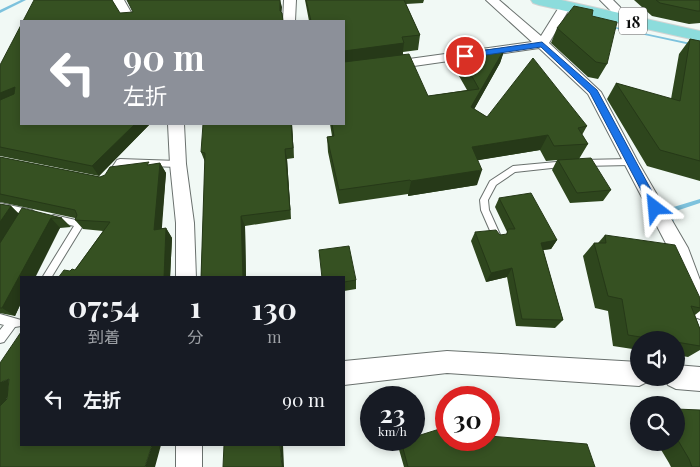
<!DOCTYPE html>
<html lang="ja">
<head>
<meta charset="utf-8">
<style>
  body { margin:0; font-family:"Playfair Display","Noto Sans JP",serif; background:#242831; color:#f1f3f6; height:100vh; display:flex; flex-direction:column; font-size:19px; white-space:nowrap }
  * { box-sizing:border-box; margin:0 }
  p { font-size:16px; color:#9ea1a6 }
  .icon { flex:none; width:28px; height:28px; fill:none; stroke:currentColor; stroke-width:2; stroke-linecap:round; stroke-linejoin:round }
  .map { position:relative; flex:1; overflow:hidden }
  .side { position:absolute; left:20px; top:276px; width:325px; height:170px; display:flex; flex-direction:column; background:#171b24; border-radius:0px; box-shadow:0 2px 8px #0003 }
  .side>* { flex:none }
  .top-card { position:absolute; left:20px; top:20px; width:325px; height:105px; border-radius:0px; box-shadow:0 2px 8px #0003; background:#8c9099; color:#fff; overflow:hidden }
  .controls { position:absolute; left:630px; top:331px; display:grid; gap:10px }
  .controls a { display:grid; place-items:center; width:55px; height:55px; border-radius:50%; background:#171b24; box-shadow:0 2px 8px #0003; font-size:25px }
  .speed { position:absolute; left:360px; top:386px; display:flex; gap:10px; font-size:25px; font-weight:700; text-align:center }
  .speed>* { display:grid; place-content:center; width:65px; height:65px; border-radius:50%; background:#171b24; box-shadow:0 2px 8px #0003; line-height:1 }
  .speed small { font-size:12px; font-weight:400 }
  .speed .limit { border:8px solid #d22; background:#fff; color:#111 }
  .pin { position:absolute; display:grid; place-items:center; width:42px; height:42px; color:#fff; margin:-21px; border:2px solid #fff; border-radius:50%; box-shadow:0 1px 5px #0007 }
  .me { position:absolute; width:55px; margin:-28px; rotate:331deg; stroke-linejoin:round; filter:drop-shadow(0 0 4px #0008) }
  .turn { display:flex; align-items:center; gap:18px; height:105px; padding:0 20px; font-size:22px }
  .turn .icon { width:65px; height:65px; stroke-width:2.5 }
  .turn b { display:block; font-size:35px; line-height:42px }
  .eta { display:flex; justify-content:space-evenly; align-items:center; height:85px; text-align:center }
  .eta b { font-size:30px; font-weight:700; line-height:35px }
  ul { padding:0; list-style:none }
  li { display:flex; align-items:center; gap:15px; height:75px; padding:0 20px }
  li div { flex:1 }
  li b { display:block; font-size:19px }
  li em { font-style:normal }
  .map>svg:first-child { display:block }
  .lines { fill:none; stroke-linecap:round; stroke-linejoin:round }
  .stream { fill:#7dc2dd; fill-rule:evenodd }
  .service-casing { stroke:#6a716e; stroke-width:2 }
  .minor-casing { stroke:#6a716e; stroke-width:2 }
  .trunk-casing { stroke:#d3d4d3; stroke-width:2 }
  .service { fill:#fff; fill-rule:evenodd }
  .minor { fill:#fff; fill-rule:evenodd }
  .trunk { fill:#8cdcdc; fill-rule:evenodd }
  .wall { fill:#2e461d }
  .shaded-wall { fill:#263918 }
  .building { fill:#365122; stroke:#263918 }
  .route { fill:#1a73e8; stroke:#114b97 }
  .labels { text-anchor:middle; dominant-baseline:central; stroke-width:5; stroke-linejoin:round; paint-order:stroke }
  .shield { fill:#fff; stroke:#555656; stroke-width:1 }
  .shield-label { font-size:16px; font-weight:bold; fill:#0c0e0d }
</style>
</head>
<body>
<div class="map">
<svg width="700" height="467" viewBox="0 0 700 467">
  <rect width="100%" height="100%" fill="#f1f9f5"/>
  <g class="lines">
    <!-- stream -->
    <path class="stream" d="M21,0h5l-26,13v-3z
      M606,25l94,20v2l-92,-20 -2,-1z
      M700,199v4l-27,9 1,13 -1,2h-4l-3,-16 1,-2z"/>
    <!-- service casing -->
    <g class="service-casing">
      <path id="service" d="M120,159l58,2 4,3 -4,3 -56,-2 -7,11h-6l-1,-2 1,-2 8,-12z
        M630,159l4,3 -4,3 -48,1 -4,-3 4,-3z
        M567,161l4,3 -1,2 -55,6 -19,13 -8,15 1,10 13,29 -1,3h-6l-14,-32 -1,-10 10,-19 23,-15z
        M0,203l32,7 4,3 -4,3 -32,-7z
        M54,215l26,6 3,1 1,2 -33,54h-9l32,-52 -23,-6 -1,-2 1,-2z
        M0,314l21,6v6l-6,1 -11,15 -4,1v-13l4,-5 -4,-1z"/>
    </g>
    <!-- minor casing -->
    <g class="minor-casing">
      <path id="minor" d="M112,0h12l12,21h-12z
        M284,0h12l-1,21h-12z
        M486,0h13l42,36 20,-32 4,-1 6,3 -22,37 52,49 37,70 50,86 12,32v39l-8,-3 -20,-61 -84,-161 -49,-46 -195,28v-8l188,-26z
        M600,0h13l7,7 7,11 -2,2h-8l-6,-9z
        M168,124h16l2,40 8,59 2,55h-20v-55l-6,-59z
        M447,351l192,11v16h10l-2,4 -8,4 -192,-13 -103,12v-24z
        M676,365l24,2v24l-24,-2 -8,-4 -4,-7h12z
        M176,445h26v22h-26z"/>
    </g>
    <!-- trunk casing -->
    <g class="trunk-casing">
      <path id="trunk" d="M531,0h30l139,31v10l-161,-36 -6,-2z"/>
    </g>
    <!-- service -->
    <use href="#service" class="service"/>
    <!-- minor -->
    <use href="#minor" class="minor"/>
    <!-- trunk -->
    <use href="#trunk" class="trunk"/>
  </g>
  <!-- wall -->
  <path class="wall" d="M305,0h119l-1,3 -17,1 14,31 -2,15 -15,2v2l25,42 39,-6 -12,-21 4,-16 46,-5 -5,15 -26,46 13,8 100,9 -5,9 6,9 -9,15 32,31 -8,11 -33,2 -18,-33 5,-10 -11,1 -6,-11 -62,10 -1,25 -69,11v-2l-69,10 -11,-52 -1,-15 5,-1 -2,-12h14v-103h-35z
    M634,0h66v23l-11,1 -37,-8z
    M592,16l15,48 -9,15 -10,-2 -37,-34 6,-15z
    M690,39l10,2v140l-53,-15 -40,-67 9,-16 55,16 8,-45z
    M0,65l150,59 -51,52 -99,-20z
    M292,124l2,34 -7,1 4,60 -46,7 1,52h-45l4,-116 -4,-10z
    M0,157l100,20 50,-12 10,-2 6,10 -5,56 5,-1 6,10 -2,40h-112l12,-7 5,-1 28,-39 -20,-2 -8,-9v-2l-75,-16z
    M499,198l58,42 -6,9 -8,1 20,70 -8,8 -39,-2 -9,-49 -21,5 -15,-41 4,-9 25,3h6l1,-3 -12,-25z
    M0,204l11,2 8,8 43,4 9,9 -11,1 -39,50v25l-6,13 -15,-3z
    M605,235l95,63v13l-5,4 5,14v21l-12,7 -12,-2v-15h-37v10l-26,-4 -5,-35 -13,-3 -12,-52 11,-13h4z
    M344,278l12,2v9l-12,2z
    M676,409l24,58h-29l-2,-4 -12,-20 19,-1z
    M401,441l194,26h-191l-6,-21z"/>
  <!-- shaded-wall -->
  <path class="shaded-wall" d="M280,0l2,7 -1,14 -1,-10z
    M404,43l-2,15 -58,8v-15z
    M505,48l-5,15 -33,59 4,-15z
    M15,87l6,9 -21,10v-13z
    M135,124h15l-51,52 -7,-10z
    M291,124h1l2,34 -1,-10z
    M548,135l-8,15 -73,12 5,-15z
    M285,149l2,10 4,60 -1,-9z
    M160,163l6,10 -5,67 -7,-10z
    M482,170l-5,15 -69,11 3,-15z
    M11,206l10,10 -21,32v-26z
    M241,216l4,10 1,52h-3z
    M51,218l9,10 -25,50h-14v25l-6,13 -13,-8z
    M166,228l6,10 -2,40h-6z
    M557,240l-6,9 -16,2 6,-8z
    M512,268l-5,9 -21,5 5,-9z
    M9,379l-1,17 -5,11 -3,3v-27l1,-1z
    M152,445h9l-6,22h-10z
    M280,445h3l1,22h-2z"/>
  <!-- building -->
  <path class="building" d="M34,0h78l8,13 13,-1 -6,-12h153v11l2,2 1,8h-260z
    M306,0h98l16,35 -18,2 2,6 -60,8v-30h-33z
    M656,0h44v11h-3l-37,-8z
    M574,6l19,4 -1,6 25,6 -10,42 -11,-2 -39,-34z
    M21,25v99h114l-43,42 -92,-19v-47l14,-6 1,-7 -15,6v-28z
    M690,39l10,2v120l-40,-11 -44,-67 64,18z
    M505,48l-34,59 16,10 46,-59 54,68 -9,2 10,16 -34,2 -6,-11 -76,12 10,23 -71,11 -1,-1 -71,10 -12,-53 7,-1 -2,-12h12v-62l65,-8 19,42 51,-7 -20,-36z
    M203,124h88l2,24 -8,1 5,61 -49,6 2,62h-42l4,-125 -4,-1z
    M0,157l100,20 5,-2 5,-8 39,-5 -2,3 13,-2 -6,67 12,-2 -2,50h-106l6,-8 6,1 2,-2 3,1 35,-48 -35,-2 2,-5 -2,-5 -75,-16z
    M591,158l20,32 -34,3 -19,-33z
    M531,193l26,47 -16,3 22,77 -41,-1 -10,-51 -21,5 -16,-41 21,-2 4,5 7,-1 1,-5h7l-16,-31z
    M0,204l11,2 -11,16z
    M22,208l40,10h-11l-49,90h-2v-65z
    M605,235l70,10 25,53v10l-9,-2 9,23v17l-24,-4v-2h-17l-31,-5 -6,-36 -14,-3 -14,-53h12z
    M349,246l7,34 -12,2v-4h-22l-3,-28z
    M21,332v113h131l-7,22h-145v-61l7,-7 2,-20 -8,3 -1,1v-20z
    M676,409l24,1v57h-8l-3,-8 -13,-22 4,-1 -4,-7z
    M446,427v13h43v-4l98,8 8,23h-187l-7,-26 3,-1h10v-3z
    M224,445h56l2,22h-59z"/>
  <!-- route -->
  <path class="route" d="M542,42l55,48 64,118 -2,3h-7l-62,-118 -49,-46 -76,11 -4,-2 4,-3z"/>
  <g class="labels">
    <!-- shield labels -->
    <rect class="shield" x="619" y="7.5" width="28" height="27" rx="4"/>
    <g class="shield-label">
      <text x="633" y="21">18</text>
    </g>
  </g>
</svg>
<div class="controls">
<a><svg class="icon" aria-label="sound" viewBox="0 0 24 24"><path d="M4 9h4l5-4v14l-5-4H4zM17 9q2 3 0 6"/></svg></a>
<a><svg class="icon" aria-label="search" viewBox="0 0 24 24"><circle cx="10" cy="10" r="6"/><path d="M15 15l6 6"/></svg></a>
</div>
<div class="speed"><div>23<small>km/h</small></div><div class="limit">30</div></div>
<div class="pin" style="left:465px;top:56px;background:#d93025"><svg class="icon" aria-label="arrive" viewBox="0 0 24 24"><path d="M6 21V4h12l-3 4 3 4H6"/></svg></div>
<svg class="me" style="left:655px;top:208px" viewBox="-20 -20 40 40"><path d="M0-17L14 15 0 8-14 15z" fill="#1a73e8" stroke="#fff" stroke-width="4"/></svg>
<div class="top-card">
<div class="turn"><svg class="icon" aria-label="left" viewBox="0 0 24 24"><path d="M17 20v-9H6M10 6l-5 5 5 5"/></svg><div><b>90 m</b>左折</div></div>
</div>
<section class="side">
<div class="eta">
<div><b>07:54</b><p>到着</p></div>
<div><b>1</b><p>分</p></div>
<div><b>130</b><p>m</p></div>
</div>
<ul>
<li><svg class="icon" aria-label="left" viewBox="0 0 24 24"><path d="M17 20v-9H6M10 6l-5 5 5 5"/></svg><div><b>左折</b></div><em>90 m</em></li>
</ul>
</section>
</div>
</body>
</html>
